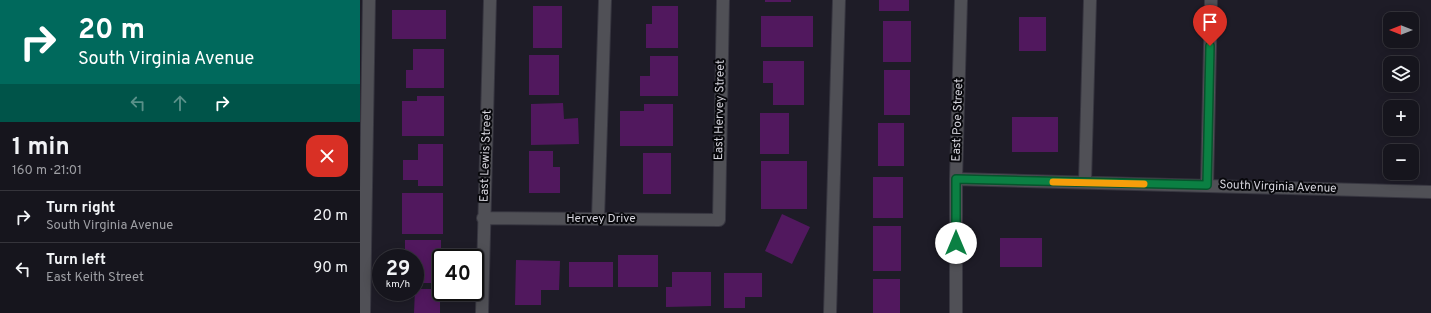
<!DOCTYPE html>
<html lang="en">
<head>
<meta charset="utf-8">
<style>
  body { margin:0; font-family:Overpass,sans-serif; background:#1f1e26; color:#f1f3f6; height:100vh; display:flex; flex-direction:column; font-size:15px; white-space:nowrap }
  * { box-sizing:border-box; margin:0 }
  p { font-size:13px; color:#9e9fa4 }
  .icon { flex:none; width:22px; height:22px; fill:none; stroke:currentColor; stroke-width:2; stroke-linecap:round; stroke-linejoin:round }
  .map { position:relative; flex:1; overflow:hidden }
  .details { display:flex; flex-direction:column; background:#16151d; width:360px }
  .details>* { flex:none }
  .hud { background:#00695c; color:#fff; overflow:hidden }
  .needle { width:26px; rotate:270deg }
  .tools { position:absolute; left:1023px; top:12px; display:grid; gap:8px }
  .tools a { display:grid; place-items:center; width:36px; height:36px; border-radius:8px; background:#16151d; box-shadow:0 2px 10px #0003,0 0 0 1px #35343b; font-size:20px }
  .speed { position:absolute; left:12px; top:249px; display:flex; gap:8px; font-size:20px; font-weight:700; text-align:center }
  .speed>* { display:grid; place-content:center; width:52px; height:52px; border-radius:50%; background:#16151d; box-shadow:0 2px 10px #0003,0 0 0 1px #35343b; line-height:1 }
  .speed small { font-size:10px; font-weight:400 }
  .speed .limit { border:2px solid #111; border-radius:6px; background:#fff; color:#111 }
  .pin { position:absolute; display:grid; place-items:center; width:34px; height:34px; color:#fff; margin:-41px -17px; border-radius:50% 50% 50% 0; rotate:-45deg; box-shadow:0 0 4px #0007 }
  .pin .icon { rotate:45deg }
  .me { position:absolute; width:44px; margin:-22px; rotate:0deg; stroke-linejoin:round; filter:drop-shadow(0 0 3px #0008) }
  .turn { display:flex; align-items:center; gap:14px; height:84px; padding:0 12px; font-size:18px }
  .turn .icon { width:52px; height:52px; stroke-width:2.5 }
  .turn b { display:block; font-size:28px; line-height:34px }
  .lanes { display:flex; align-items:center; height:38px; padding:0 12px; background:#0003; justify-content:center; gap:20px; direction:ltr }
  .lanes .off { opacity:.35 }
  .round { display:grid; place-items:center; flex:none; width:42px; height:42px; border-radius:12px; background:#1f1e26 }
  .overview { display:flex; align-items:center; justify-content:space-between; height:68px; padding:0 12px }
  h1 { font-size:24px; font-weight:700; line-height:30px }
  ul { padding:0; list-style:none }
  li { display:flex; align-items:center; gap:12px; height:52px; padding:0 12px; border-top:1px solid #35343b }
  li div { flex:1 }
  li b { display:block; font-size:15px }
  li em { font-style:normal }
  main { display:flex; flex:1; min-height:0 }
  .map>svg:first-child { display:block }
  .building { fill:#51185e }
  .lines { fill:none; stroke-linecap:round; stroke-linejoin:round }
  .minor-casing { stroke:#373640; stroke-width:14 }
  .minor { stroke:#505056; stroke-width:12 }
  .route-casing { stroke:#07532c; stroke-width:10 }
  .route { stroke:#0b8043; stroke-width:7 }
  .slow { stroke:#f59e0b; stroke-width:7 }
  .labels { text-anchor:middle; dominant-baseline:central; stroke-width:4; stroke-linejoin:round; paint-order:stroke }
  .street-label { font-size:12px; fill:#d4d3db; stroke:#08080c }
</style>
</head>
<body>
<main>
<section class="details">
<div class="hud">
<div class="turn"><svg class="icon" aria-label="right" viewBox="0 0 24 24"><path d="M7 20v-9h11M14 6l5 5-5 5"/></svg><div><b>20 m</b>South Virginia Avenue</div></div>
<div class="lanes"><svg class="icon off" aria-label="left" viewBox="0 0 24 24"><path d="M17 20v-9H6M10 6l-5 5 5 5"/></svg><svg class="icon off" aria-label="ahead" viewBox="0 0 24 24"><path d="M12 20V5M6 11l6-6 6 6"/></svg><svg class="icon" aria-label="right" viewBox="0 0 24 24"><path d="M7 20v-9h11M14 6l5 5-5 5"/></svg></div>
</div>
<div class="overview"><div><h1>1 min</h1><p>160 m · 21:01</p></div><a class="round" style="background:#d93025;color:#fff"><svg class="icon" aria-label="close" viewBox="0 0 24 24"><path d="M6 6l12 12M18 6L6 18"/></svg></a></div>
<ul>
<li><svg class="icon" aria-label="right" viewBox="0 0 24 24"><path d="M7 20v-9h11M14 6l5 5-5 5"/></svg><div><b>Turn right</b><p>South Virginia Avenue</p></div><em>20 m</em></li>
<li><svg class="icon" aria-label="left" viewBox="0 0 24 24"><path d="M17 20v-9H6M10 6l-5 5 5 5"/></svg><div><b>Turn left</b><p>East Keith Street</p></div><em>90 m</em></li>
</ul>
</section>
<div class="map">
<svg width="1071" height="313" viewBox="0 0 1071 313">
  <rect width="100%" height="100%" fill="#1e1c27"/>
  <!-- building -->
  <path class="building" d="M405,0h26v2h-26z
    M519,0h30v11h-30z
    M173,6h29v42h-29z
    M292,6h26v42h-32v-24h6z
    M32,10h54v29h-54z
    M401,16h52v31h-52z
    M659,17h27v34h-27z
    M523,21h28v41h-28z
    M53,49h31v39h-38v-18h7z
    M169,55h30v40h-30z
    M290,56h28v40h-38v-20h10z
    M403,61h41v44h-31v-22h-10z
    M524,70h26v45h-26z
    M57,96h27v40h-42v-35h15z
    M203,103l1,16 14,-1 1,26 -48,1v-41z
    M284,104h29v42h-53v-35h24z
    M400,113h29v41h-29z
    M652,117h46v35h-46z
    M518,123h26v43h-26z
    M58,144h25v42h-25v-6h-15v-20h15z
    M169,151h24v16h7v26h-31z
    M283,153h28v41h-28z
    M401,161h46v48h-46z
    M513,177h30v41h-30z
    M42,193h41v41h-41z
    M422,214l28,13 -18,37 -27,-13z
    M513,226h28v45h-28z
    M640,238h42v29h-42z
    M45,240h36v43h-26v-25h-10z
    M258,255h40v32h-40z
    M156,260l44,1 -1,29h-18v15h-26z
    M209,262h44v25h-44z
    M312,272h39v34l-45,1v-20h6z
    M364,273h38v24h-17v11h-21z
    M513,279h27v34h-27z
    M55,289h25v24h-26z"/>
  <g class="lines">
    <!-- minor casing -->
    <g class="minor-casing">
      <path id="minor" d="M596,179l475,13
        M725,182l5,-182
        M847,185l4,-185
        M123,218l236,2 4,-220
        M238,219l7,-219
        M4,313l5,-313
        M122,313l8,-313
        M470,313l9,-313
        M596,313v-134l5,-179"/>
    </g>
    <!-- minor -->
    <use href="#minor" class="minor"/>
  </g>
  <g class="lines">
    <!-- route casing -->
    <g class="route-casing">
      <path id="route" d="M596,243v-64l251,6 3,-139"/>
    </g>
    <!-- route -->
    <use href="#route" class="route"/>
    <!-- slow -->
    <path class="slow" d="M693,182l91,2"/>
  </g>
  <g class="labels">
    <!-- street labels -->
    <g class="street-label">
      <text transform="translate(360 110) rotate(-89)">East Hervey Street</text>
      <text transform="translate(598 120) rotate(-88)">East Poe Street</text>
      <text transform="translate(126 156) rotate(-88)">East Lewis Street</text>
      <text transform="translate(918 187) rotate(2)">South Virginia Avenue</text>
      <text x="241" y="219">Hervey Drive</text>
    </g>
  </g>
</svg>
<div class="tools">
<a><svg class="needle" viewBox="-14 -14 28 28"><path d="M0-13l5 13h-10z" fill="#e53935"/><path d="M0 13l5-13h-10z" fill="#9e9fa4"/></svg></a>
<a><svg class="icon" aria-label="layers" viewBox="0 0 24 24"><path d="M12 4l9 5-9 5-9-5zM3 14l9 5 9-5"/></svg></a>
<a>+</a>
<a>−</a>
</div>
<div class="speed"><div>29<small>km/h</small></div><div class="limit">40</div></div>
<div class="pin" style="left:850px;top:46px;background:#d93025"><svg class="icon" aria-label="arrive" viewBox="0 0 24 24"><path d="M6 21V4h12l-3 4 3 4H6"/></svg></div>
<svg class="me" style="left:596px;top:243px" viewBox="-20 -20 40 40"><circle r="19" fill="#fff"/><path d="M0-13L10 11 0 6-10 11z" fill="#0b8043"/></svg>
</div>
</main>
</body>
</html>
